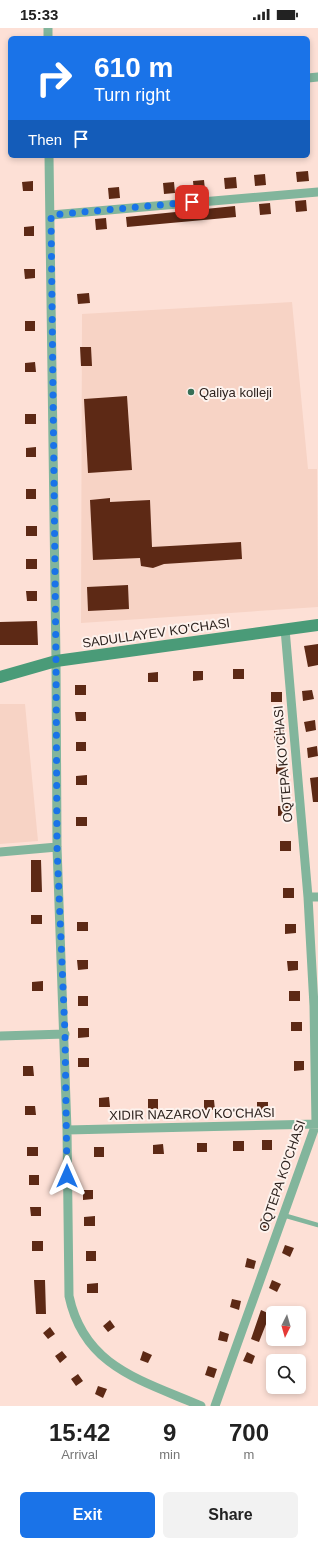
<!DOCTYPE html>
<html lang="en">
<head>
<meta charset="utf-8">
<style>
  body { margin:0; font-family:Helvetica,sans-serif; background:#f2f2f2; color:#222; height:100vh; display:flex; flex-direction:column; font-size:15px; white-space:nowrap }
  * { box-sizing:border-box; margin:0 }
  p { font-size:13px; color:#767676 }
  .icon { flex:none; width:22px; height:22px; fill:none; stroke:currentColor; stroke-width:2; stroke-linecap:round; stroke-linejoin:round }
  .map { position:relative; height:1378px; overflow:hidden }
  .panel { display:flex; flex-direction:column; background:#fff; flex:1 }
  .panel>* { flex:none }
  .banner { position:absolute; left:8px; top:8px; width:302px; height:122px; border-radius:6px; box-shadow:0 2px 6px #0003; background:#1a73e8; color:#fff; overflow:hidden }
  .needle { width:26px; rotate:185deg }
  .fabs { position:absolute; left:266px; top:1278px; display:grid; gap:8px }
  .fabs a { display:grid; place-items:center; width:40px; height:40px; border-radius:6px; background:#fff; box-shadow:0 2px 6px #0003; font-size:20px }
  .pin { position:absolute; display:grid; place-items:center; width:34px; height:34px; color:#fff; margin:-17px; border-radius:8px; box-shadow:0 2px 6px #0006 }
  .me { position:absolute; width:44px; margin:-22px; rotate:0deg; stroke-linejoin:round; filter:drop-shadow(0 0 3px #0008) }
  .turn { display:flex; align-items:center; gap:14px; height:84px; padding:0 20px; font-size:18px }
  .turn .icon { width:52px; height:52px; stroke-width:2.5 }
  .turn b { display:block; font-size:28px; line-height:34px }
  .then { display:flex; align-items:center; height:38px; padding:0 20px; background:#0003; gap:8px; font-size:15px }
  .eta { display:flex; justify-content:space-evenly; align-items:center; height:68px; text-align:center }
  .eta b { font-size:24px; font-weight:700; line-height:28px }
  .cta { display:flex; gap:8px; margin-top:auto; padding:8px 20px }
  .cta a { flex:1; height:46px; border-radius:6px; background:#1a73e8; color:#fff; font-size:16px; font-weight:700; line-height:46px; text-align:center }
  .cta a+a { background:#f2f2f2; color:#222 }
  .status { display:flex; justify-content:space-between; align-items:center; height:28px; padding:0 20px; background:#fff; direction:ltr }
  .status svg { height:11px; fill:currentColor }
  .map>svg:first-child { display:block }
  .built { fill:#f7d3c5 }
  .building { fill:#5d2915 }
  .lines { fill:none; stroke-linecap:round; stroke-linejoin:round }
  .lane { stroke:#82b59c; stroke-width:4.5 }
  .street { stroke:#82b59c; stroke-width:9 }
  .secondary { stroke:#4a9b78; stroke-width:12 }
  .route { stroke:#1a73e8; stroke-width:7; stroke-dasharray:0 12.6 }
  .poi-dot { fill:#376f56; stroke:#fdf2ed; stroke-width:1.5 }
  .labels { text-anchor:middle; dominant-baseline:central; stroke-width:4; stroke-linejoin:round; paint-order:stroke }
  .poi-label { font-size:13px; fill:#2e231f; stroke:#fdf2ed; text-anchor:start }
  .street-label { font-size:13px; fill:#2e231f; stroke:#fdf2ed }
</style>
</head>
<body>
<div class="status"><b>15:33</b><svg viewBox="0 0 49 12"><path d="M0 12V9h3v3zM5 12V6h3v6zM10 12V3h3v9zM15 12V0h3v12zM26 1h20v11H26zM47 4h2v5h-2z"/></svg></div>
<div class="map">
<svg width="318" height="1378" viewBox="0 0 318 1378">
  <rect width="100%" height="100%" fill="#fde0d6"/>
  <!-- built -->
  <path class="built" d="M292,274l16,167h9l1,138 -237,16 1,-309z
    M0,676h25l13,137 -38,3z"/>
  <!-- building -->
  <path class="building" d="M308,143l1,10 -12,1 -1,-10z
    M265,146l1,11 -11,1 -1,-11z
    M236,149l1,11 -12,1 -1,-11z
    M204,152l1,10 -11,2 -1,-11z
    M33,153v10h-10l-1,-9z
    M174,154l1,11 -11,1 -1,-11z
    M119,159l1,11 -11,1 -1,-11z
    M306,172l1,11 -11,1 -1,-11z
    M270,175l1,11 -11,1 -1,-11z
    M235,178l1,11 -109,10 -1,-10z
    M106,190l1,11 -11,1 -1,-11z
    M34,198v10h-10v-9z
    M24,241h11v9l-10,1z
    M89,265l1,10 -12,1 -1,-10z
    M25,293h10v10h-10z
    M80,319h11l1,19h-11z
    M35,334l1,10h-11v-9z
    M127,368l5,74 -44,3 -4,-74z
    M25,386h11v10h-11z
    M36,419v10h-10v-9z
    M26,461h10v10h-10z
    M110,470v4l40,-2 2,47 89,-5 1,17 -78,5 -11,4 -12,-2 -1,-8 -47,2 -3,-60z
    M26,498h11v10h-11z
    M26,531h11v10h-11z
    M128,557l1,24 -41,2 -1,-24z
    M26,563h11v10h-10z
    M37,593l1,24h-38v-23z
    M318,616v21l-10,2 -4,-21z
    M233,641h11v10h-11z
    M193,643h10v9l-10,1z
    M158,644v10h-10v-9z
    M75,657h11v10h-11z
    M312,662l2,9 -11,2 -1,-10z
    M271,664h11v10h-11z
    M75,684h11v9h-10z
    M315,692l1,10 -10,2 -2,-10z
    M274,702h10v10h-10z
    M76,714h10v9h-10z
    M317,718l1,10 -10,2 -1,-10z
    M276,736h10v10h-10z
    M87,747v10h-11v-9z
    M318,749v25h-5l-3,-24z
    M278,778h11v9l-11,1z
    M76,789h11v9h-11z
    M280,813h11v10h-11z
    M31,832h10l1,32h-11z
    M283,860h11v10h-11z
    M31,887h11v9h-11z
    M77,894h11v9h-11z
    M285,896h11v9l-11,1z
    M77,932h11v9l-10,1z
    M287,933h11v9l-10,1z
    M43,953v10h-11v-9z
    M289,963h11v10h-11z
    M78,968h10v10h-10z
    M291,994h11v9h-11z
    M78,1000h11v9l-11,1z
    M78,1030h11v9h-11z
    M294,1033h10v9l-10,1z
    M23,1038h10l1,10h-11z
    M109,1069l1,10h-11v-9z
    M148,1071h10v10h-10z
    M204,1072h10l1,10h-11z
    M257,1074h11v9h-11z
    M25,1078h10l1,9h-11z
    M262,1112h10v10h-10z
    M233,1113h11v10h-11z
    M197,1115h10v9h-10z
    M163,1116l1,10h-11v-9z
    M27,1119h11v9h-11z
    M94,1119h10v10h-10z
    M29,1147h10v10h-10z
    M83,1162h10v9l-10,1z
    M30,1179h11v9h-10z
    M95,1188v10h-11v-9z
    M261,1190l10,3 -3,8 -9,-2z
    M32,1213h11v10h-11z
    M285,1217l9,3 -4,9 -8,-4z
    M86,1223h10v10h-10z
    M247,1230l9,3 -2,8 -9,-2z
    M34,1252h11l1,34h-10z
    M272,1252l9,4 -4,8 -8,-4z
    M98,1255v10h-11v-9z
    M232,1271l9,2 -2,9 -9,-3z
    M261,1282l9,4 -11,28 -8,-3z
    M110,1292l5,7 -7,5 -5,-6z
    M50,1299l5,7 -7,5 -5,-6z
    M220,1303l9,3 -2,8 -9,-2z
    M62,1323l5,6 -7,6 -5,-7z
    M143,1323l9,4 -4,8 -8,-3z
    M247,1324l8,4 -3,8 -9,-3z
    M208,1338l9,3 -3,9 -9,-3z
    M78,1346l5,7 -7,5 -5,-7z
    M98,1358l9,3 -4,9 -8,-4z"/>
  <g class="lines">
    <!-- lane -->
    <path class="lane" d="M283,1187l35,10"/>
    <!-- street -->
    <path class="street" d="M48,0v10
      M308,50l10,-1
      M49,128l7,505 1,186 10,283 2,166c15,71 72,84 132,110
      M51,187l267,-23
      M0,824l57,-5
      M308,869h10
      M0,1008l65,-2
      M67,1102l251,-6
      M215,1378l101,-282 -2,-118 -6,-109 -23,-268"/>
    <!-- secondary -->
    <path class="secondary" d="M0,649l56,-16 262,-36"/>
  </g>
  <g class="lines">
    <!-- route -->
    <path class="route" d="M67,1148l-2,-142 -8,-187 -1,-186 -5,-446 141,-13"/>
  </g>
  <!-- markers -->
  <circle class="poi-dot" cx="191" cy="364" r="4"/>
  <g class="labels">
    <!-- poi labels -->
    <g class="poi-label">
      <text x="199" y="364">Qaliya kolleji</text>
    </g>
    <!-- street labels -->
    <g class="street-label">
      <text transform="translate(156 605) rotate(-8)">SADULLAYEV KO'CHASI</text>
      <text transform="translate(283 736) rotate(-95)">OQTEPA KO'CHASI</text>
      <text transform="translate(192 1086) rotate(-1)">XIDIR NAZAROV KO'CHASI</text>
      <text transform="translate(282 1148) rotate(-71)">OQTEPA KO'CHASI</text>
    </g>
  </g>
</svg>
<div class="fabs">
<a><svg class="needle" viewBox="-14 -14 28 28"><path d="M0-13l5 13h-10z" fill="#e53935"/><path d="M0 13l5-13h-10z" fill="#767676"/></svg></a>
<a><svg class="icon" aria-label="search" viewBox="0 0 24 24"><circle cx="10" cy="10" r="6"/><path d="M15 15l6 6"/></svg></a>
</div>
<div class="pin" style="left:192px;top:174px;background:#d93025"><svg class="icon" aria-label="arrive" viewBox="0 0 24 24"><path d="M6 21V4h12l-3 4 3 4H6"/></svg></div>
<svg class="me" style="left:67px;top:1148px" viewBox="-20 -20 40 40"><path d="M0-17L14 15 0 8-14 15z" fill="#1a73e8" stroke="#fff" stroke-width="4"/></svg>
<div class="banner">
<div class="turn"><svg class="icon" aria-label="right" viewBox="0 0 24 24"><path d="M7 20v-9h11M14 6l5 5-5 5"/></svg><div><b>610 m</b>Turn right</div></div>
<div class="then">Then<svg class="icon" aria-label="arrive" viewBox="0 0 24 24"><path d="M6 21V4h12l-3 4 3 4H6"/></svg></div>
</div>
</div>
<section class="panel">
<div class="eta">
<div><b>15:42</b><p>Arrival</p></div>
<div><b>9</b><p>min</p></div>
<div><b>700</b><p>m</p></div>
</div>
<div class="cta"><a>Exit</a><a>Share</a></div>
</section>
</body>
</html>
